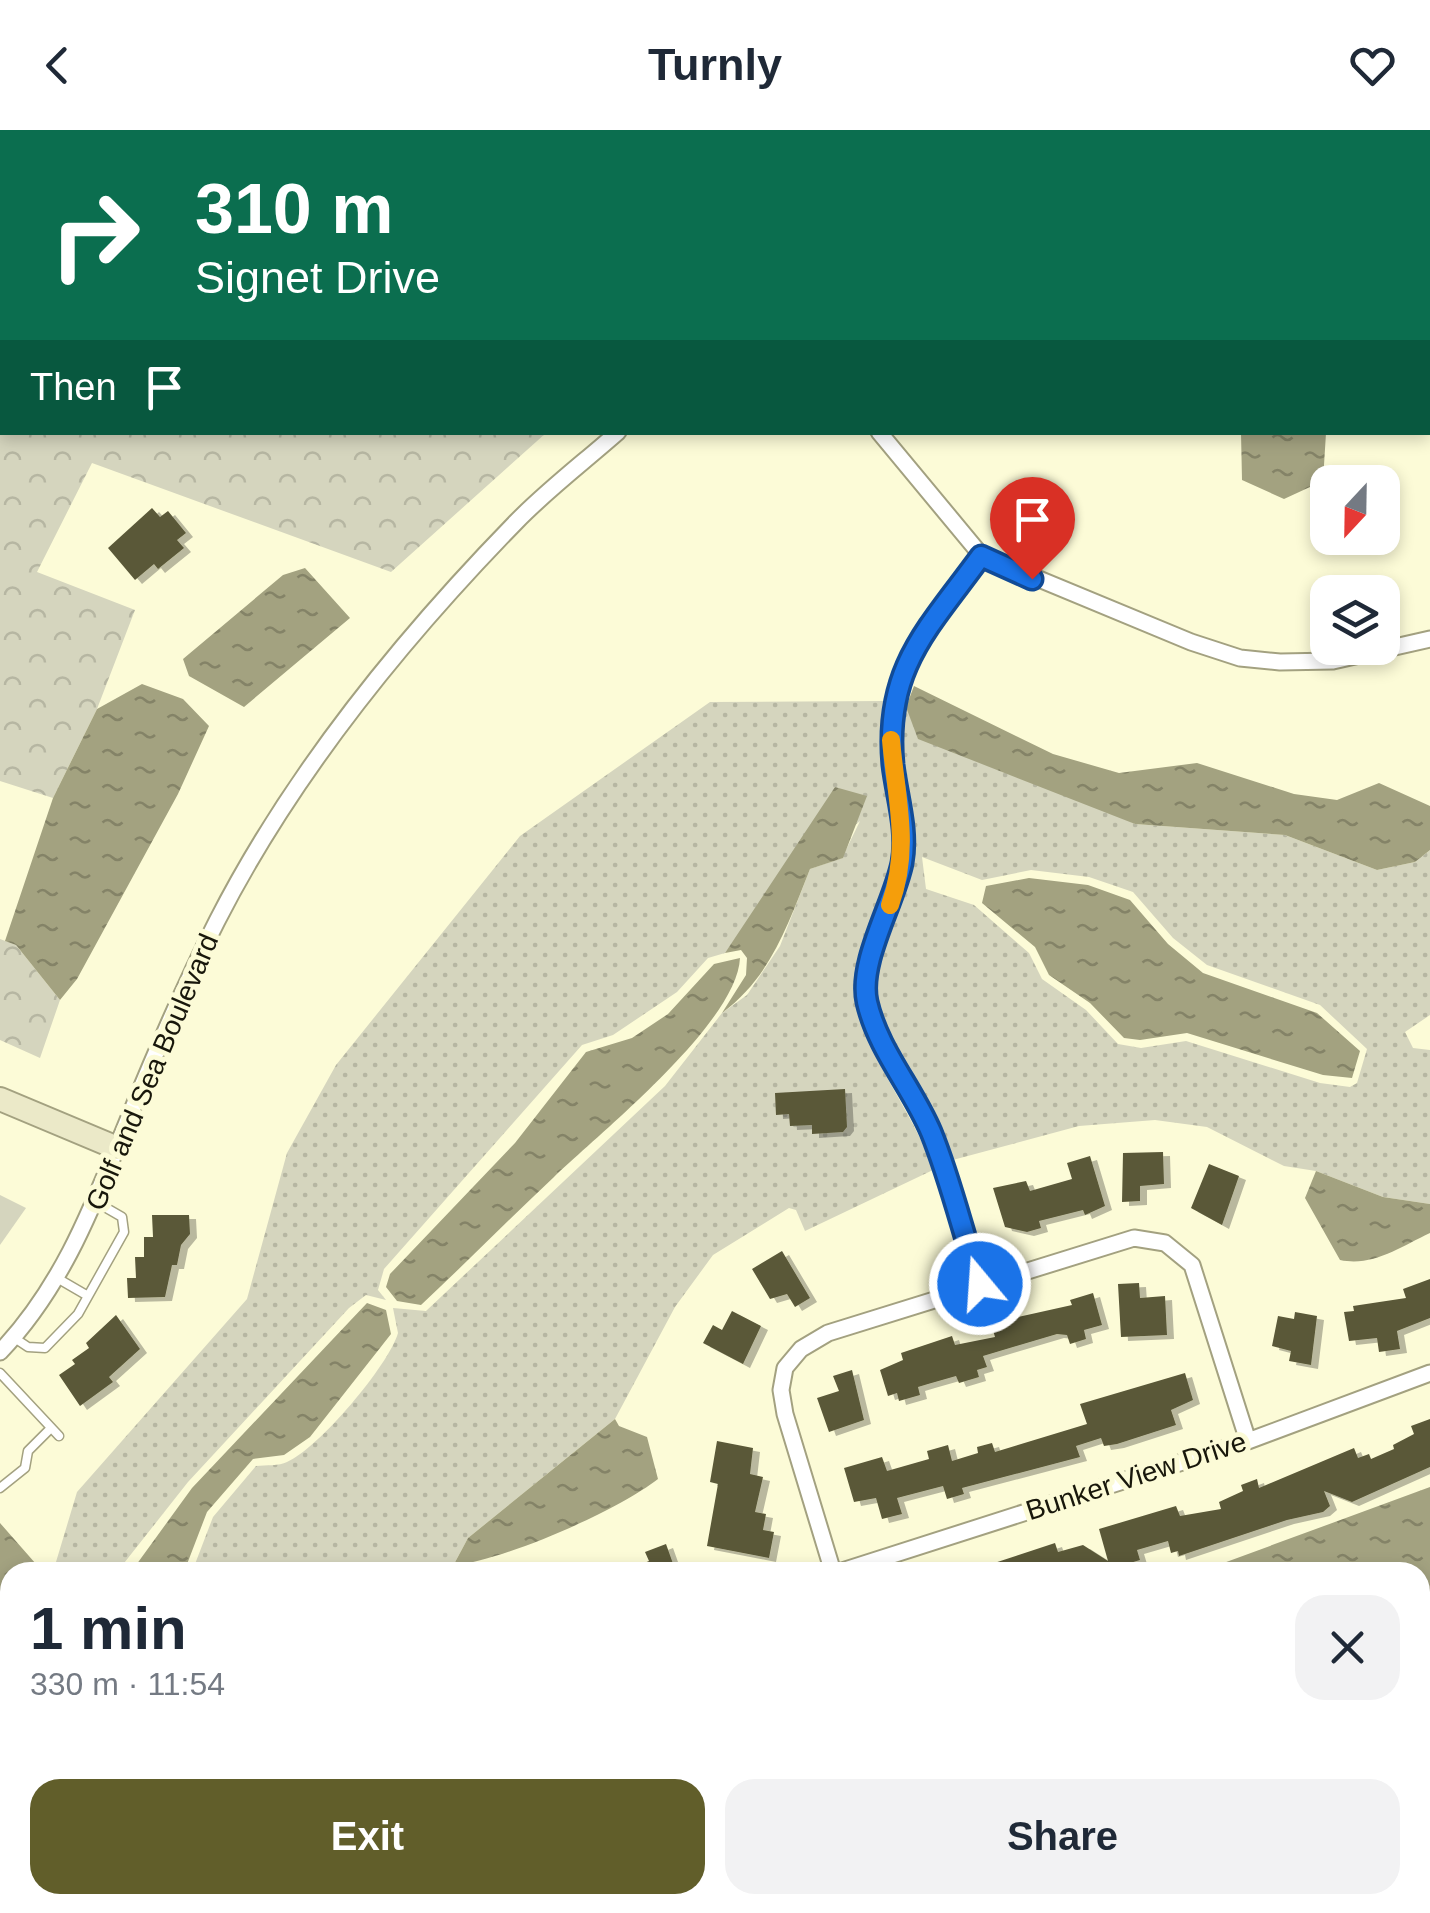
<!DOCTYPE html>
<html lang="en">
<head>
<meta charset="utf-8">
<style>
  body { margin:0; font-family:Arial,sans-serif; background:#f2f2f3; color:#1f2937; height:100vh; display:flex; flex-direction:column; font-size:38px; white-space:nowrap }
  * { box-sizing:border-box; margin:0 }
  p { font-size:32px; color:#747a83 }
  .icon { flex:none; width:55px; height:55px; fill:none; stroke:currentColor; stroke-width:2; stroke-linecap:round; stroke-linejoin:round }
  .map { position:relative; flex:1; overflow:hidden }
  .sheet { position:absolute; left:0px; top:1432px; width:1430px; height:352px; display:flex; flex-direction:column; background:#fff; border-radius:30px 30px 0 0; box-shadow:0 5px 15px #0003 }
  .sheet>* { flex:none }
  .top-card { position:absolute; left:0px; top:0px; width:1430px; height:305px; box-shadow:0 5px 15px #0003; background:#0b6e4f; color:#fff; overflow:hidden }
  .needle { width:65px; rotate:202deg }
  .controls { position:absolute; left:1310px; top:335px; display:grid; gap:20px }
  .controls a { display:grid; place-items:center; width:90px; height:90px; border-radius:20px; background:#fff; box-shadow:0 5px 15px #0003; font-size:50px }
  .pin { position:absolute; display:grid; place-items:center; width:85px; height:85px; color:#fff; margin:-102px -42px; border-radius:50% 50% 50% 0; rotate:-45deg; box-shadow:0 0 10px #0007 }
  .pin .icon { rotate:45deg }
  .me { position:absolute; width:110px; margin:-55px; rotate:342deg; stroke-linejoin:round; filter:drop-shadow(0 0 8px #0008) }
  .turn { display:flex; align-items:center; gap:35px; height:210px; padding:0 30px; font-size:45px }
  .turn .icon { width:130px; height:130px; stroke-width:2.5 }
  .turn b { display:block; font-size:70px; line-height:85px }
  .then { display:flex; align-items:center; height:95px; padding:0 30px; background:#0003; gap:20px; font-size:38px }
  .round { display:grid; place-items:center; flex:none; width:105px; height:105px; border-radius:30px; background:#f2f2f3 }
  .overview { display:flex; align-items:center; justify-content:space-between; height:170px; padding:0 30px }
  h1 { font-size:60px; font-weight:700; line-height:75px }
  .button { display:flex; gap:20px; margin-top:auto; padding:20px 30px }
  .button a { flex:1; height:115px; border-radius:30px; background:#615e2a; color:#fff; font-size:40px; font-weight:700; line-height:115px; text-align:center }
  .button a+a { background:#f2f2f3; color:#1f2937 }
  header { display:flex; justify-content:space-between; align-items:center; height:130px; padding:0 30px; background:#fff; font-size:45px; font-weight:700 }
  .map>svg:first-child { display:block }
  .grass { fill:url(#grass-dots); fill-rule:evenodd }
  .forest { fill:url(#forest-crowns) }
  .garden { fill:#d5d5be }
  .water { fill:url(#water-ripples) }
  .building { fill:#5a5838; filter:url(#shadow) }
  .lines { fill:none; stroke-linecap:round; stroke-linejoin:round }
  .lane-casing { stroke:#a3a180; stroke-width:11 }
  .street-casing { stroke:#a3a180; stroke-width:19 }
  .secondary-casing { stroke:#a3a180; stroke-width:26 }
  .lane { stroke:#fff; stroke-width:8 }
  .street { stroke:#fff; stroke-width:15 }
  .secondary { stroke:#ebe9c8; stroke-width:22 }
  .route-casing { stroke:#114b97; stroke-width:25 }
  .route { stroke:#1a73e8; stroke-width:18 }
  .slow { stroke:#f59e0b; stroke-width:18 }
  .labels { text-anchor:middle; dominant-baseline:central; stroke-width:10; stroke-linejoin:round; paint-order:stroke }
  .street-label { font-size:28px; fill:#18170b; stroke:#fcfbd7 }
</style>
</head>
<body>
<header><svg class="icon" aria-label="back" viewBox="0 0 24 24"><path d="M15 5l-7 7 7 7"/></svg>Turnly<svg class="icon" aria-label="heart" viewBox="0 0 24 24"><path d="M12 20l-8-8c-3-5 5-10 8-4 3-6 11-1 8 4z"/></svg></header>
<div class="map">
<svg width="1430" height="1783" viewBox="0 0 1430 1783">
  <defs>
    <pattern id="grass-dots" width="8" height="8" patternUnits="userSpaceOnUse" patternTransform="scale(2.5)"><rect width="8" height="8" fill="#d5d5be"/><path d="M2 2h.1M6 6h.1" fill="none" stroke="#b6b6a2" stroke-width="1.8" stroke-linecap="round"/></pattern>
    <pattern id="forest-crowns" width="20" height="18" patternUnits="userSpaceOnUse" patternTransform="scale(2.5)"><rect width="20" height="18" fill="#d5d5be"/><path d="M2 6a3 3 0 1 1 6 0M12 15a3 3 0 1 1 6 0" fill="none" stroke="#b6b6a2"/></pattern>
    <pattern id="water-ripples" width="26" height="14" patternUnits="userSpaceOnUse" patternTransform="scale(2.5)"><rect width="26" height="14" fill="#a3a280"/><path d="M2 4q2-2 4 0t4 0M15 11q2-2 4 0t4 0" fill="none" stroke="#848367"/></pattern>
    <filter id="shadow"><feDropShadow dx="7" dy="4" stdDeviation="0" flood-color="#0004"/></filter>
  </defs>
  <rect width="100%" height="100%" fill="#fcfbd7"/>
  <!-- grass -->
  <path class="grass" d="M884,571c-10,51 15,102 10,153 -4,49 -44,98 -36,148 9,59 57,111 75,168l-128,61 -9,-21 -7,-2 -76,47 -38,52 -60,112 -147,119 -15,28 -11,6h-250l21,-55 43,-51c10,-1 23,0 31,-4 31,-13 102,-97 111,-129l-5,-25 33,3 239,-225 57,-73 25,-18 33,-49 30,-77 32,-11 18,-37 -99,84 -36,48 -17,5 -31,34 -64,43 -31,10 -198,224 -6,21 8,10 -20,-5 -17,13 -161,174 -71,90h-56l-5,-10 21,-70 170,-193 40,-146 49,-88 184,-229 190,-134z
    M901,571l234,123 150,11 92,35 38,-8 15,-12v165l-25,17 8,16 17,2v154l-47,-7 -67,-26 -32,-5 -77,-39 -52,-7 -76,6 -130,35c-18,-56 -58,-103 -73,-160 -9,-38 28,-100 35,-140 9,-53 -21,-106 -10,-160zM922,727l60,23 49,-10 58,7 44,15 40,46 34,27 113,40 47,44 -10,34 -7,4 -30,-4 -134,-42 -45,7 -23,-4 -32,-34 -44,-31 -13,-26 -55,-48 -48,-16z"/>
  <!-- forest -->
  <path class="forest" d="M127,0h281l5,2h-287z
    M0,243l2,59 544,1 -155,139 -299,-109 -55,109 98,38 -38,99 -44,89 -53,-17z
    M0,809l16,6 44,55 -20,58 -40,-18z"/>
  <!-- garden -->
  <path class="garden" d="M0,1065l26,13 -26,37z"/>
  <!-- water -->
  <path class="water" d="M734,0h303l-300,2z
    M1326,303l-3,48 -39,18 -42,-19 -1,-47z
    M305,438l45,50 -106,89 -55,-31 -6,-17 100,-84z
    M142,554l41,15 26,27 -31,68 -101,185 -17,21 -44,-55 -11,-4 48,-143 44,-89z
    M914,556l139,68 66,19 78,-10 97,31 43,6 42,-17 51,23v44l-15,12 -38,8 -92,-35 -150,-11 -217,-85 -12,-32z
    M835,657l32,9 -24,62 -33,11c-22,55 -39,108 -88,144l24,-38 1,-17 -6,-8 -16,3z
    M1029,748l59,7 42,15 38,44 35,29 114,40 43,38 -8,27 -29,-3 -136,-42 -47,7 -16,-2 -34,-35 -41,-28 -14,-28 -53,-44 4,-17z
    M740,828c-3,65 -139,174 -186,219 -45,42 -88,86 -133,128l-24,-4 -11,-14 4,-13 125,-131 71,-91 46,-14 36,-24 46,-50z
    M1316,1041l67,26 47,7v29c-30,14 -57,34 -90,27l-35,-62z
    M367,1173l19,7 5,24 -81,103 -26,18 -31,4 -46,53 -23,60h-53l61,-84z
    M615,1289l4,7 28,11 11,42c-43,33 -151,80 -205,87l15,-28z
    M1430,1357v125l-10,4v-44h-221z
    M0,1393l43,49h-33v72l-10,-24z
    M1430,1724v59h-193l26,-8h157v-48z
    M121,1775h79l3,8h-79z
    M296,1775h309l-18,8h-311z"/>
  <!-- building -->
  <path class="building" d="M152,378l8,9 8,-6 18,22 -9,7 7,8 -26,21 -4,-5 -19,16 -27,-32z
    M845,959l2,38 -4,5 -31,2v-9l-22,1 -1,-12 -13,1 -1,-22z
    M1163,1022l1,32 -24,2v15l-18,1 1,-49z
    M1090,1026l15,50 -20,9 -2,-5 -44,11 2,7 -14,4 -22,-5 -12,-39 33,-7 4,10 42,-12 -5,-16z
    M1209,1034l30,12 -17,49 -31,-17z
    M152,1085h37l1,19 -9,11 -4,20h-5l-7,32 -37,1 -1,-20h9l-1,-21h9v-20h9z
    M782,1121l28,47 -15,9 -8,-13 -17,5 -18,-30z
    M1430,1149v39l-33,13 3,18 -21,3 -2,-14 -28,3 -5,-29 10,-1 -1,-5 53,-8 -3,-9z
    M1139,1153l1,15 25,-2 2,39 -46,2 -3,-53z
    M1093,1163l9,32 -18,5 2,9 -16,5 -3,-9 -10,-1 -74,22 4,11 -10,3 2,7 -20,6 -3,-7 -28,8 -10,3 2,8 -21,6 -2,-8 -9,3 -8,-26 23,-10 -2,-7 51,-17 3,9 40,-8 -4,-14 81,-18 -2,-5z
    M732,1181l29,15 -18,38 -40,-21 10,-18 9,5z
    M1295,1182l22,4 -6,49 -22,-4 2,-10 -19,-5 6,-30 16,3z
    M116,1185l24,34 -31,28 4,5 -33,24 -21,-31 16,-11 -3,-4 17,-12 -3,-5z
    M852,1240l12,50 -35,12 -12,-34 22,-7 -6,-15z
    M1185,1243l8,27 -22,10 5,15 -59,19 -13,2 -3,-8 -25,8 4,11 -118,31 2,6 -17,5 -4,-13 -46,12 5,16 -20,5 -6,-21 -22,4 -10,-34 38,-11 5,14 42,-12 -2,-8 21,-6 4,16 26,-8 -1,-6 15,-4 3,9 92,-28 -7,-20z
    M1430,1289v48l-78,35 -28,-11 6,15 -7,6 -36,8 -108,36 -1,-5 -7,2 -3,-12 -31,9 3,10 -10,3 3,9h-21l-2,-5 -18,5h-45l-2,-5 -18,5h-48v-4l76,-25 3,9 25,-7 25,16 -9,-32 77,-23 4,10 41,-7 -2,-7 24,-11 -2,-6 16,-6 2,9 95,-40 4,10 11,-4 2,5 23,-10 -1,-4 21,-11 -3,-8z
    M717,1311l36,7 -3,26 13,3 -8,35 11,2 -3,16 11,2 -5,26 -62,-12 11,-62 -8,-2z
    M666,1414l10,28h-53l26,-11 -4,-9z"/>
  <g class="lines">
    <!-- lane casing -->
    <g class="lane-casing">
      <path id="lane" d="M57,1148l31,18
        M13,1207l15,10 17,1 33,-34 46,-82 -2,-15 -26,-15
        M0,1243l59,63
        M0,1358l25,-20 3,-17 23,-23"/>
    </g>
    <!-- street casing -->
    <g class="street-casing">
      <path id="street" d="M9,2l1,-2
        M0,25l2,-6
        M879,302l102,123 210,87 49,16 40,4 53,-1 97,-22
        M980,1154c-17,-50 -30,-103 -50,-152 -18,-45 -52,-82 -63,-130 -9,-40 27,-99 35,-139 6,-33 -5,-65 -9,-98 -10,-97 35,-136 88,-210
        M0,1222c65,-68 95,-152 130,-237 27,-66 55,-131 87,-194 75,-147 184,-281 299,-399 31,-32 68,-60 102,-90
        M833,1442l-48,-158 -4,-24 4,-22 16,-19 27,-16 306,-95 31,5 27,22 56,176
        M839,1442l409,-131 182,-68
        M1420,1616l10,-4
        M923,1783l25,-8"/>
    </g>
    <!-- secondary casing -->
    <g class="secondary-casing">
      <path id="secondary" d="M632,0l2,2
        M0,969l117,49"/>
    </g>
    <!-- lane -->
    <use href="#lane" class="lane"/>
    <!-- street -->
    <use href="#street" class="street"/>
    <!-- secondary -->
    <use href="#secondary" class="secondary"/>
  </g>
  <g class="lines">
    <!-- route casing -->
    <g class="route-casing">
      <path id="route" d="M980,1154c-17,-50 -29,-103 -49,-152 -19,-45 -53,-82 -64,-130 -9,-40 27,-99 35,-139 6,-33 -5,-65 -9,-98 -9,-97 35,-136 88,-209l51,23"/>
    </g>
    <!-- route -->
    <use href="#route" class="route"/>
    <!-- slow -->
    <path class="slow" d="M890,775c21,-58 6,-107 1,-165"/>
  </g>
  <g class="labels">
    <!-- street labels -->
    <g class="street-label">
      <text transform="translate(152 942) rotate(-67)">Golf and Sea Boulevard</text>
      <text transform="translate(1136 1346) rotate(-18)">Bunker View Drive</text>
    </g>
  </g>
</svg>
<div class="controls">
<a><svg class="needle" viewBox="-14 -14 28 28"><path d="M0-13l5 13h-10z" fill="#e53935"/><path d="M0 13l5-13h-10z" fill="#747a83"/></svg></a>
<a><svg class="icon" aria-label="layers" viewBox="0 0 24 24"><path d="M12 4l9 5-9 5-9-5zM3 14l9 5 9-5"/></svg></a>
</div>
<div class="pin" style="left:1032px;top:449px;background:#d93025"><svg class="icon" aria-label="arrive" viewBox="0 0 24 24"><path d="M6 21V4h12l-3 4 3 4H6"/></svg></div>
<svg class="me" style="left:980px;top:1154px" viewBox="-20 -20 40 40"><circle r="17" fill="#1a73e8" stroke="#fff" stroke-width="3"/><path d="M0-11L8 9 0 5-8 9z" fill="#fff"/></svg>
<div class="top-card">
<div class="turn"><svg class="icon" aria-label="right" viewBox="0 0 24 24"><path d="M7 20v-9h11M14 6l5 5-5 5"/></svg><div><b>310 m</b>Signet Drive</div></div>
<div class="then">Then<svg class="icon" aria-label="arrive" viewBox="0 0 24 24"><path d="M6 21V4h12l-3 4 3 4H6"/></svg></div>
</div>
<section class="sheet">
<div class="overview"><div><h1>1 min</h1><p>330 m · 11:54</p></div><a class="round"><svg class="icon" aria-label="close" viewBox="0 0 24 24"><path d="M6 6l12 12M18 6L6 18"/></svg></a></div>
<div class="button"><a>Exit</a><a>Share</a></div>
</section>
</div>
</body>
</html>
